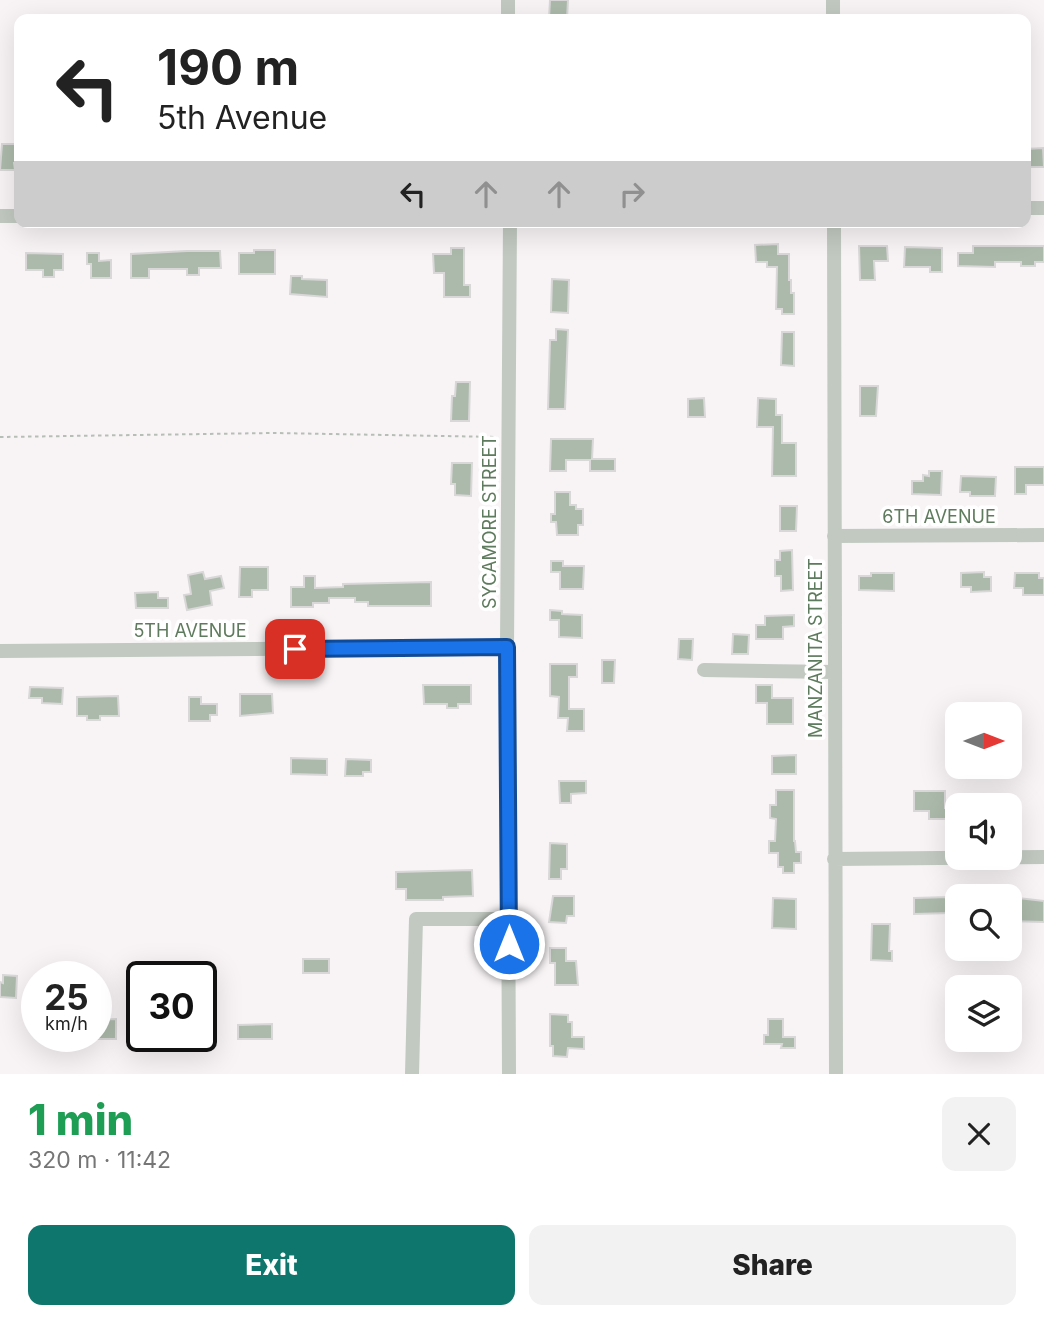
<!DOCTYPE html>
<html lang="en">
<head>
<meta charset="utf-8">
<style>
  body { margin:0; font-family:Inter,sans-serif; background:#f2f2f2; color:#222; height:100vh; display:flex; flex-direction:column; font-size:26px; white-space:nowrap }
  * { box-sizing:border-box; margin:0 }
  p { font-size:23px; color:#767676 }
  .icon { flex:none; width:38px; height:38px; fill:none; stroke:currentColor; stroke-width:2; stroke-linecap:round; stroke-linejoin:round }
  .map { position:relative; height:1074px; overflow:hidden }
  .details { display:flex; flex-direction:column; background:#fff; flex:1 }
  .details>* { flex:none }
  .top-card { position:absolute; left:14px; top:14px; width:1017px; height:214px; border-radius:14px; box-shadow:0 7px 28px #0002; background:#fff; color:#222; overflow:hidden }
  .needle { width:46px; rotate:90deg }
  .tools { position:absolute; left:945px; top:702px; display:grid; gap:14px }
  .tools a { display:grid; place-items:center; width:77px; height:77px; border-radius:14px; background:#fff; box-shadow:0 7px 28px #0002; font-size:35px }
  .speed { position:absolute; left:21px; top:961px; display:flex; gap:14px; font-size:35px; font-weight:700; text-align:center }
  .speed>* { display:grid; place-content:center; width:91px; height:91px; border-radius:50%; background:#fff; box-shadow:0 7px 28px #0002; line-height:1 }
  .speed small { font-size:18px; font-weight:400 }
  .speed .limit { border:4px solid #111; border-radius:10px; background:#fff; color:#111 }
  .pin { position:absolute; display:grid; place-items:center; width:60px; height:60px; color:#fff; margin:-30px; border-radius:14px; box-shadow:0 4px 10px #0006 }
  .me { position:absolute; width:77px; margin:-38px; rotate:0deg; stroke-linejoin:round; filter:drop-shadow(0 0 5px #0008) }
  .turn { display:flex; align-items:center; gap:24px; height:147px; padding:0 28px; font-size:32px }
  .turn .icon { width:91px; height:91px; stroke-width:2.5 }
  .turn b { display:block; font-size:49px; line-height:60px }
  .lanes { display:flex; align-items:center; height:66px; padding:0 28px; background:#0003; justify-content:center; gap:35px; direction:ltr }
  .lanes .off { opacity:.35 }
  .round { display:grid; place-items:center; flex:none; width:74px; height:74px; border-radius:14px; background:#f2f2f2 }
  .summary { display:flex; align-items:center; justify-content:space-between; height:119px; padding:0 28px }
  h1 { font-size:42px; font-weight:800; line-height:52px; color:#1e9e55 }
  .button { display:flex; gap:14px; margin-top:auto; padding:14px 28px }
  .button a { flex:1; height:80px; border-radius:14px; background:#0f766e; color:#fff; font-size:28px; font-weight:800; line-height:80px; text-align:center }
  .button a+a { background:#f2f2f2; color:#222 }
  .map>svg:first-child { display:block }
  .building { fill:#acbaab; stroke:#d9d7d8; stroke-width:2 }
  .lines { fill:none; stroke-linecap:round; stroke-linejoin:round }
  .path { stroke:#b7beb6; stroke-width:2; stroke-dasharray:3.5 3.5; stroke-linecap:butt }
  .minor { stroke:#c1c9c0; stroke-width:14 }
  .route-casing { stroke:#114b97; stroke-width:18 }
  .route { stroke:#1a73e8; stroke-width:12 }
  .labels { text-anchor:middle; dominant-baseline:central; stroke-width:7; stroke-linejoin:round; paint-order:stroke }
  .street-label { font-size:18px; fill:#5f7b5d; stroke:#fff }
</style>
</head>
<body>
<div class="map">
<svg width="1044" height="1074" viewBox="0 0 1044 1074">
  <rect width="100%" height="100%" fill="#f8f4f6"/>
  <!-- building -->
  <path class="building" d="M550,0h18l-1,19h-18z
    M2,144h17v19h-5l1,7h-15z
    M1043,148l1,19h-18v-18z
    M778,244v10h11v26h2v13h3v21h-12v-5h-6l1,-42h-10v-5h-11l-1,-17z
    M859,246h28l1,15h-14l1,19h-15z
    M973,246h71v16h-9v4h-14v-4h-26v5l-37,-1v-13h15z
    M905,247l37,1v24h-12v-5h-26z
    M451,248h13v37h6v12h-26v-24h-10l-1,-19h18z
    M254,250h21v24h-36v-21h15z
    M187,251h33l1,17h-22v7h-12v-6h-38v9h-18v-24z
    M26,253l37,1v16h-9v7h-11v-7h-17z
    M87,253h12v8l12,-1v18h-20v-14h-4z
    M291,276h11v3l25,1v17l-37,-3z
    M552,279l17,1 -1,33 -17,-1z
    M556,329l12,1 -3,79h-17l2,-69h6z
    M782,332h12v34l-13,-1z
    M456,382h14l-1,39h-18l1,-25h3z
    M860,386h18l-2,30h-16z
    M704,398l1,19h-17v-18z
    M758,398l18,1v16h6v28h14v33h-24l1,-49h-16z
    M551,439h42l-1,20h23v12h-25v-11h-24v11h-16z
    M452,463h20l-1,33 -16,-1v-11h-4z
    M1015,467h29v18h-18v9h-11z
    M929,471h13l-1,24 -29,-1v-13h11v-6l6,1z
    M961,476l35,1 -1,19h-25v-4h-10z
    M555,492h15v13h6v4h7v16h-5v10h-21l-1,-13h-5v-8h4z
    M780,506h17l-1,25h-16z
    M792,550l1,40 -12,1v-15h-6v-16h5v-9z
    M551,561h12v5h21l-1,23h-23v-17h-9z
    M240,567h28v23h-16v7h-13z
    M203,572l2,7 16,-3 3,12 -14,3 2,14 -25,5 -3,-15 7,-1 -3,-19z
    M984,572v5h7v14l-20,1v-5h-10v-14z
    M871,573h23v18l-35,-1v-14h12z
    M1015,573h24v5h5v17h-21v-7h-9z
    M304,576h11v12l28,-1v-3l88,-2v24h-63v-4h-13v-4h-26v5h-16v4h-22v-20h13z
    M158,592v6h10v10h-32l-1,-15z
    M550,610l12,1v3l20,1v23l-23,-1v-17h-9z
    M794,615v11l-11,1v12h-27v-14h9v-9z
    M733,634l16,1 -1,19h-16z
    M679,639h14l-1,21 -14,-1z
    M602,660h13l-1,23h-12z
    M550,664h27v13h-8v32h15v22h-17l1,-13h-10l1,-21 -9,-1z
    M423,685h48v19h-13v4h-11v-4h-23z
    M756,685h16v13h21v26h-26v-21h-11z
    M30,687l33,1 -1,16 -20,-1v-5h-13z
    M240,694h32l1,19 -33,3z
    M118,696l1,20h-19v4h-13v-4h-10v-19z
    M189,697h12v7h16v11h-7v6h-21z
    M796,755v19h-24v-18z
    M291,758l36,1v16l-36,-1z
    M346,759l25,1v12h-8v4h-18z
    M559,781h27v12l-15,1v9h-11z
    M776,790h18v51h1l1,11h5v11h-7v10h-11v-6h-5v-14h-9v-12h6l1,-22 -6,-1v-13h6z
    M914,791h31v17h3v11h-19v-8h-15z
    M973,797h38v8h-38z
    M550,843l17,1v25h-6v10h-12z
    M472,870l1,26 -30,1v3h-37v-11h-10v-17z
    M553,896h21v20h-7l-1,7 -17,-1z
    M950,897l1,16 -37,1v-16z
    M1010,897l34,4v21l-34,-1z
    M773,898l23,1v30l-24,-1z
    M872,924h18l-1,27h3v10l-21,-1z
    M550,948h16v13h10l2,24h-23v-22h-5z
    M303,959h26v14h-26z
    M3,975l14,1 -1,22 -16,-1v-15l3,1z
    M550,1014l18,1v7h4v15h12v12l-16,-1 -1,9 -14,-1v-10h-3z
    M206,1018h10v20h-15v-15h5z
    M116,1019v20h-20v-19z
    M768,1019h15v18h12v11h-14l1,-4h-18v-9h4z
    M272,1024v15h-34v-14z"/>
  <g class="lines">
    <!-- path -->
    <path class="path" d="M0,437l273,-4 224,4"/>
    <!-- minor -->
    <path class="minor" d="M508,0v19
      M833,0v19
      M1026,208h18
      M0,216h19
      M834,222l2,852
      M834,536l210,-1
      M0,651l507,-4
      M704,670l130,2
      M834,859l210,-2
      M412,1074l4,-155h93
      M509,1074l-2,-427 3,-425"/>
  </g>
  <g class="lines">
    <!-- route casing -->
    <g class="route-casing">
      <path id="route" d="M295,649l212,-2 2,297"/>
    </g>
    <!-- route -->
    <use href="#route" class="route"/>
  </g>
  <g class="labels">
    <!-- street labels -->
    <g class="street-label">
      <text x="939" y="516">6TH AVENUE</text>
      <text transform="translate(489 522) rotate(-90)">SYCAMORE STREET</text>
      <text x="190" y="630">5TH AVENUE</text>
      <text transform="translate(815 648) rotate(-90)">MANZANITA STREET</text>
    </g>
  </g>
</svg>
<div class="tools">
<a><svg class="needle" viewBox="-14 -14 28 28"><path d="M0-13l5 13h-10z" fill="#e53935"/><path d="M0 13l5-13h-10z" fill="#767676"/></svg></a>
<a><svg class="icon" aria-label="sound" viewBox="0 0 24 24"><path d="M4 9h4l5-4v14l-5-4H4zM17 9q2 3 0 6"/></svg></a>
<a><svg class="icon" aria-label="search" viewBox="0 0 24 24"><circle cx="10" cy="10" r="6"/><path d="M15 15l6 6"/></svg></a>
<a><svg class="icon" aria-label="layers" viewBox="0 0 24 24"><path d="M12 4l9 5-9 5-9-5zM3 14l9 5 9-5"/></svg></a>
</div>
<div class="speed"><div>25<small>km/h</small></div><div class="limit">30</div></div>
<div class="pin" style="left:295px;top:649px;background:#d93025"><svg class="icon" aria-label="arrive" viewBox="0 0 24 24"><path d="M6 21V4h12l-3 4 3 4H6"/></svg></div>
<svg class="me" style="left:509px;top:944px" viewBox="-20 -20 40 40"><circle r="17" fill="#1a73e8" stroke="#fff" stroke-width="3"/><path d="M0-11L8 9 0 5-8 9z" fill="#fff"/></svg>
<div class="top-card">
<div class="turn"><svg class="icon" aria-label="left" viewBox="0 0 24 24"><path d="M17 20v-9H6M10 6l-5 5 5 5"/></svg><div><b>190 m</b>5th Avenue</div></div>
<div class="lanes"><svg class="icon" aria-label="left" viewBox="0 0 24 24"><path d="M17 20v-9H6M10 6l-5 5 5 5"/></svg><svg class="icon off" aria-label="ahead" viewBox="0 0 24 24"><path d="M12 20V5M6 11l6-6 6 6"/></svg><svg class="icon off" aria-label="ahead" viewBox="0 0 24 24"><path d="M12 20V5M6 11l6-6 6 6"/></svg><svg class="icon off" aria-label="right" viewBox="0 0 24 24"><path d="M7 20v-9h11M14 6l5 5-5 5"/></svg></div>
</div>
</div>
<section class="details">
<div class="summary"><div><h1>1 min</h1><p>320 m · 11:42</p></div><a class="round"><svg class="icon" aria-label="close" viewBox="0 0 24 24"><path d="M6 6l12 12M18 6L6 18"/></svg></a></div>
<div class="button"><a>Exit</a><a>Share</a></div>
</section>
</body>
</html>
